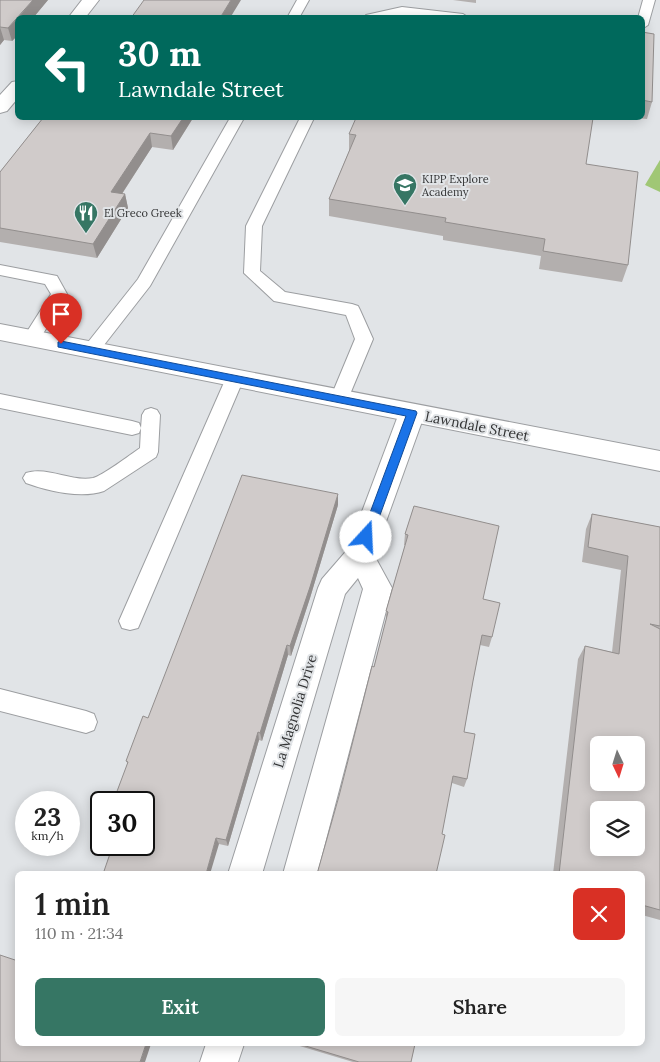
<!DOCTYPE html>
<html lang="en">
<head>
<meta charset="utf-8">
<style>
  body { margin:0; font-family:Lora,serif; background:#f6f6f6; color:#222; height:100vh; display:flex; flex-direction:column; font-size:19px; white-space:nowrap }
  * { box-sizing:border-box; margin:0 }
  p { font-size:16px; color:#767676 }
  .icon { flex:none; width:28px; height:28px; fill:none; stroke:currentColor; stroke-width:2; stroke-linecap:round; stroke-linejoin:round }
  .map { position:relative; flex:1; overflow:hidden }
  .details { position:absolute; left:15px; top:871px; width:630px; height:175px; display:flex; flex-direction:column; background:#fff; border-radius:8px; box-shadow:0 2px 12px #0003 }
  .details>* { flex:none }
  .hud { position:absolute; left:15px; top:15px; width:630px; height:105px; border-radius:8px; box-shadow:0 2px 12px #0003; background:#00695c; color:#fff; overflow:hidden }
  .needle { width:32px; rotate:176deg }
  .controls { position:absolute; left:590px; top:736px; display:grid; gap:10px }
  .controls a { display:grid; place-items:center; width:55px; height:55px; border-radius:8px; background:#fff; box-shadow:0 2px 12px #0003; font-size:25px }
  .speed { position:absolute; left:15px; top:791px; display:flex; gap:10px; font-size:25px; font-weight:700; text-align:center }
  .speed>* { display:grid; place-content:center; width:65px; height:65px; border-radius:50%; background:#fff; box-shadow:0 2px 12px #0003; line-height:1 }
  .speed small { font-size:12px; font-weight:400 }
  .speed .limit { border:2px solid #111; border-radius:8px; background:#fff; color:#111 }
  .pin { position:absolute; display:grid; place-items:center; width:42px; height:42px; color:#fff; margin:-51px -21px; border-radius:50% 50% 50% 0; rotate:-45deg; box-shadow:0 0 5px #0007 }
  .pin .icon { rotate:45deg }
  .me { position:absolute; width:55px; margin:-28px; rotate:20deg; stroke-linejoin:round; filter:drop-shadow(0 0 4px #0008) }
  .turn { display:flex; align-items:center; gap:18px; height:105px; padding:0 20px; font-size:22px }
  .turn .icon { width:65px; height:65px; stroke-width:2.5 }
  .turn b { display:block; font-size:35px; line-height:42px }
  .round { display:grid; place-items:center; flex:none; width:52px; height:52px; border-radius:8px; background:#f6f6f6 }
  .headline { display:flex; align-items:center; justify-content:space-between; height:85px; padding:0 20px }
  h1 { font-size:30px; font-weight:600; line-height:38px }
  .cta { display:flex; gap:10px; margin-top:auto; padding:10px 20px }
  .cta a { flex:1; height:58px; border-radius:8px; background:#367664; color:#fff; font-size:20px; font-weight:600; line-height:58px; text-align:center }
  .cta a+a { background:#f6f6f6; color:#222 }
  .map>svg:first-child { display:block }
  .green { fill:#a0c775 }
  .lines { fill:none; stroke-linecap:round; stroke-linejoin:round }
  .lane-casing { stroke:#9c9ea1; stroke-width:2 }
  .street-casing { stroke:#9c9ea1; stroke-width:2 }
  .secondary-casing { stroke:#9c9ea1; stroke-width:2 }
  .lane { fill:#fff; fill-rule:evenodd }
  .street { fill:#fff; fill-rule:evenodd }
  .secondary { fill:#fff; fill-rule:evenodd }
  .wall { fill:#b3afae }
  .shaded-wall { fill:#928e8d }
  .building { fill:#d0cbca; stroke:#928e8d; fill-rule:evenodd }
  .route { fill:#1a73e8; stroke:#114b97 }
  .labels { text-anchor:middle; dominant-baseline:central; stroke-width:4; stroke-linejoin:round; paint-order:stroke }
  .far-poi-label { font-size:11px; fill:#333435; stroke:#e1e4e7; text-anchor:start }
  .street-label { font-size:14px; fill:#333435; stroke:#e1e4e7 }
</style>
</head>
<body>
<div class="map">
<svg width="660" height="1062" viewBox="0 0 660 1062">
  <rect width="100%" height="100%" fill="#e1e4e7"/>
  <!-- green -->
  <path class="green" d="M660,160v32l-15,-7z"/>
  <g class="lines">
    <!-- lane casing -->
    <g class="lane-casing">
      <path id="lane" d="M297,0h12l-10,18h-12z
        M643,0h12l-7,25 -6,4v-11h-4z
        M402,7l61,7 6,4h-42l-25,-3 -13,3h-25l2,-3z
        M230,118h14l-94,168 -53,68 -6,2 -6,-2 -3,-4 3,-4 53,-67z
        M300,118h14l-52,108 -2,45 25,21 67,12 6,2 2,4 13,29 -25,60 -3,5 -6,2 -6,-2 -3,-5 25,-60 -9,-24 -72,-14 -30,-28 2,-47z
        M0,265l57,11 10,18 -29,48 -6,2 -6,-2 -3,-4 28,-44 -6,-10 -45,-9z
        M235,372l6,1 3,5 -103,243 -3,7 -8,2 -8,-2 -3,-7 107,-243 3,-5z
        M0,394l132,27 7,2 2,5 1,-13 3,-5 6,-2 6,2 3,5 -2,37 -2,5 -52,34c-23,8 -56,0 -78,-8l-3,-5 3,-5c21,-7 45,9 67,5 9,-2 37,-23 47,-30l1,-20 -2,5 -7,2 -132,-27z
        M0,689l86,22 8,3 3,8 -3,8 -8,3 -86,-22z"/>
    </g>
    <!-- street casing -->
    <g class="street-casing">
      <path id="street" d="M82,0h17l-14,18h-17z
        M18,81v17l-11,13 -7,2v-18l12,-13z
        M412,404l9,2 4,7 -51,142 18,33 -75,286h-34l80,-285 -5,-11 -13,16 -83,280h-34l90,-286 4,-9 26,-30 51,-136 4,-7z
        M206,1044h38l-6,18h-38z"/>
    </g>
    <!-- secondary casing -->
    <g class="secondary-casing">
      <path id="secondary" d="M0,324l660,127v20l-660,-131z"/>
    </g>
    <!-- lane -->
    <use href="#lane" class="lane"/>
    <!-- street -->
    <use href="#street" class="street"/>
    <!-- secondary -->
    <use href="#secondary" class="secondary"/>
  </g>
  <!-- wall -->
  <path class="wall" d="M0,0h48l-15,18h-15v17l-6,6 -8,-1 -4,5z
    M453,0h23v3z
    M642,32l10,70 -5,17 -11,-1h6z
    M43,118h150l-20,32 -21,-3 -30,47h3l3,14 -31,50 -97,-16v-70z
    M349,134l237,30 42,101 -6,17 -83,-13 2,-13 -98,-16v-4l-114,-20v-17l20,-48z
    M338,505l-28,93 -19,58 -3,-1 -26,86 -3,-1 -31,106 -9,-2 -75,1 -16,-81 -2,-3 22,-43z
    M414,506l69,93 9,38 -3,10 -9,-2 -7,36 -9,51 3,47 -3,8 -12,-4 -113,13 47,-174v-11l19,-66h-1l1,-11z
    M592,514l68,13v393l-18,-5v-41h-89l25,-215 7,-13 27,6 9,-82 -39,-8 4,-33z
    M293,1044h122l-4,18h-58z"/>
  <!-- shaded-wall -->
  <path class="shaded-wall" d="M33,0h15l-15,18h-15z
    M231,0h10l-11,18h-10z
    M18,18v17l-6,6 -4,-13z
    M0,27l4,13 -4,5z
    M183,118h10l-20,32 -2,-14z
    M150,133l2,14 -38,59 -3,-14z
    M125,194l3,14 -31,50 -4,-14z
    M338,494v11l-28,93 -19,58 -1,-10z
    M287,645l1,10 -26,86 -2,-8z
    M258,732l1,8 -31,106 -2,-6z
    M216,838l3,6 -9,30h-4z
    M146,1044h5l-6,18h-5z"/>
  <!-- building -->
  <path class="building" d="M0,0h33l-25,28 -8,-1z
    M144,0h87l-11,18h-89z
    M642,32l12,2 -2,68 -10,-2z
    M43,118h140l-12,18 -21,-3 -39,59 14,2 -32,50 -93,-16v-56z
    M356,118h237l-7,46 52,8 -10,93 -85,-14 2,-12 -100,-17 1,-4 -117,-19 27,-64 -7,-1z
    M242,475l96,19 -28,93 -20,59 -3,-1 -27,88 -2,-1 -32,108 -10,-2 -10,36h-103l10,-29h31v-43h-31l15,-40 -2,-1 17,-45 5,2z
    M414,506l85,20 -16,73 17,4 -8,34 -10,-2 -9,46 -9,51 11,2 -8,45 -14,-3 -11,58 3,1 -9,39h-119l22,-78 33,-130 2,1 14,-55 -2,-1 22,-76 -3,-1z
    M592,514l68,13v99l-10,-2 10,5v281l-18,-5v-31h-83l26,-228 34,8 9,-98 -40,-9zM599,745h37v37h-37zM599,810h37v38h-37z
    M0,955l18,6v83h128l-6,18h-140z
    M299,1044h116l-4,18h-52z"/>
  <!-- route -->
  <path class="route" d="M61,341l355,70 1,2 -46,127h-9l-1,-3 45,-121 -348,-69v-5z"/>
  <!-- icons -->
  <defs>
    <g id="school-pin" transform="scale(1.25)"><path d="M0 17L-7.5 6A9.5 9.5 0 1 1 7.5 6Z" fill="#367664" stroke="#e1e4e7"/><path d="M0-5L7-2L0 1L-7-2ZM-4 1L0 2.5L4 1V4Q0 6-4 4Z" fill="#fff"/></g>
    <g id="restaurant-pin" transform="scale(1.25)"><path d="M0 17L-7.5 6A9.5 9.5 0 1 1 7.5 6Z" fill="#367664" stroke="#e1e4e7"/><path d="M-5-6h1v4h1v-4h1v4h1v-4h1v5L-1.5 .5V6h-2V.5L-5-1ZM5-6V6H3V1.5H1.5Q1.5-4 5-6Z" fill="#fff"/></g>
  </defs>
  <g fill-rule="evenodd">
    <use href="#school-pin" x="405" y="185"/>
    <use href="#restaurant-pin" x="86" y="213"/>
  </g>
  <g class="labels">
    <!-- far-poi labels -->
    <g class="far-poi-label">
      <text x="422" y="179">KIPP Explore<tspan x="422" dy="13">Academy</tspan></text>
      <text x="104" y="213">El Greco Greek</text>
    </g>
    <!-- street labels -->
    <g class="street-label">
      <text transform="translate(477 426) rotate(11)">Lawndale Street</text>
      <text transform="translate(295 711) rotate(-73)">La Magnolia Drive</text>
    </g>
  </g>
</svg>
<div class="controls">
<a><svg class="needle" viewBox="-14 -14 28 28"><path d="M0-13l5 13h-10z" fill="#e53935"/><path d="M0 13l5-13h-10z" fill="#767676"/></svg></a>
<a><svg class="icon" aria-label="layers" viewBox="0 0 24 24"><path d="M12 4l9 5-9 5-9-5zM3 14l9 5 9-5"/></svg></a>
</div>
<div class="speed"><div>23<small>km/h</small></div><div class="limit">30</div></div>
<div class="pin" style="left:61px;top:344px;background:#d93025"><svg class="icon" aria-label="arrive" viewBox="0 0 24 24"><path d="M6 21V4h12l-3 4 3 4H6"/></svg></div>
<svg class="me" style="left:366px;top:537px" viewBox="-20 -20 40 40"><circle r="19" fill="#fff"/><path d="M0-13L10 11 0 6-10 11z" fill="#1a73e8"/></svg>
<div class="hud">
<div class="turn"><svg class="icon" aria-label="left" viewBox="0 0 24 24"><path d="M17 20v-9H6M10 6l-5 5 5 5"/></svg><div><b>30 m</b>Lawndale Street</div></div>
</div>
<section class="details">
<div class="headline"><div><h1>1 min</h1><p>110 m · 21:34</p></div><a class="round" style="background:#d93025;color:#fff"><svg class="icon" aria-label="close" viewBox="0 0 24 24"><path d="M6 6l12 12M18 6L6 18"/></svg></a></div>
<div class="cta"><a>Exit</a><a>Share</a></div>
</section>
</div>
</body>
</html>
